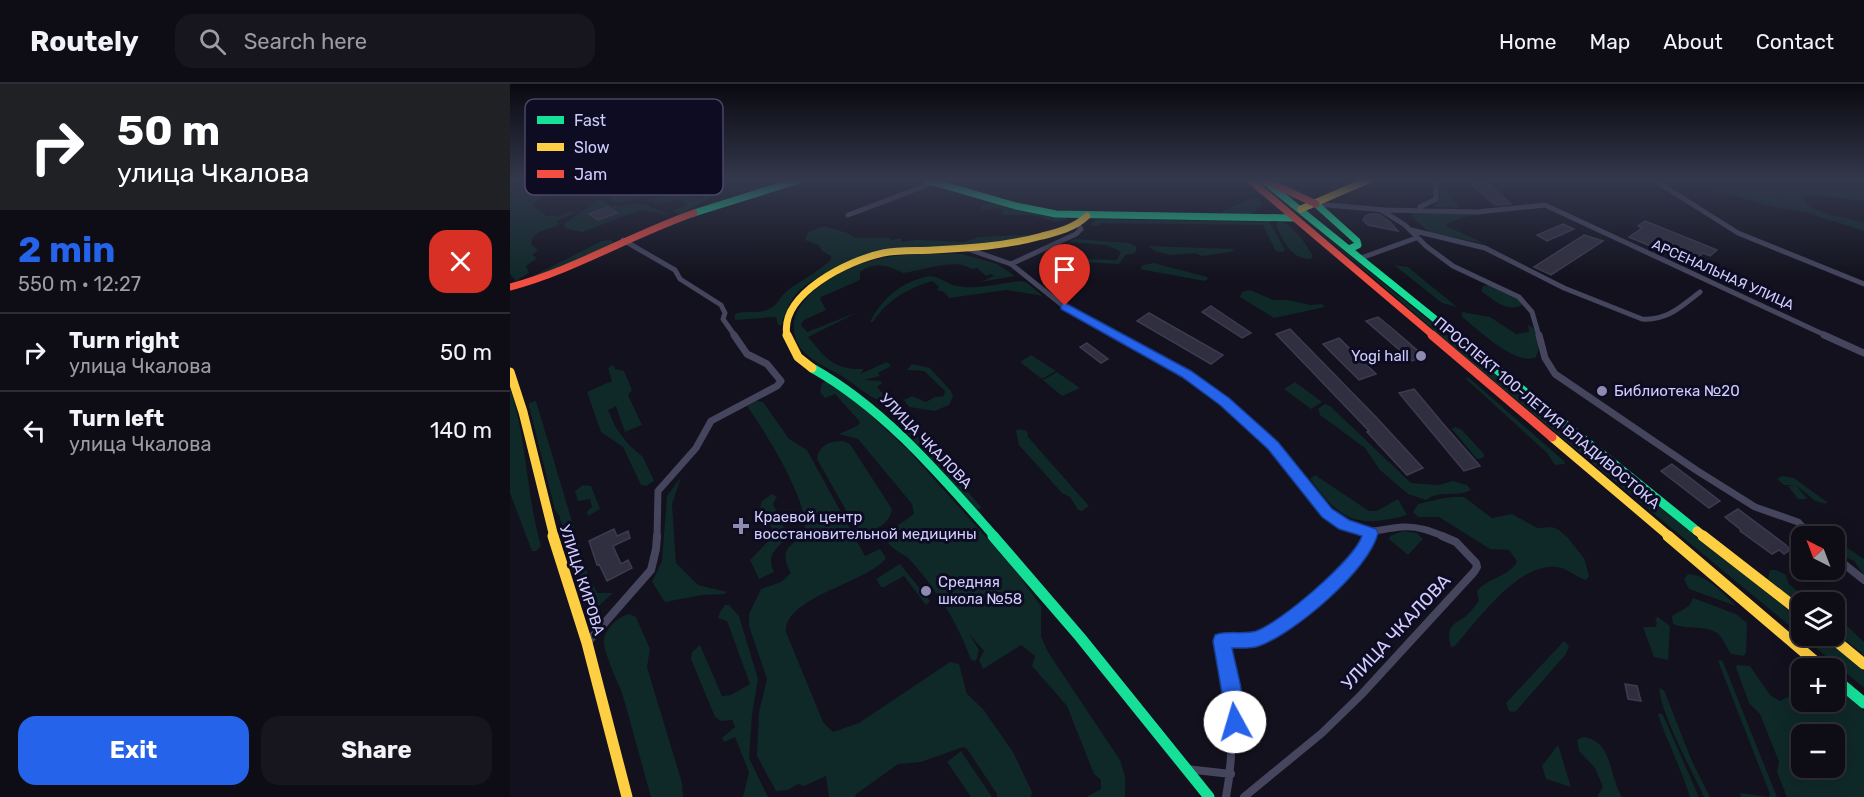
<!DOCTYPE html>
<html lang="en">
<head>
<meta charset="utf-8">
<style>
  body { margin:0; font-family:Rubik,sans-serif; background:#17161f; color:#f1f3f6; height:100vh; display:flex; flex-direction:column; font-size:22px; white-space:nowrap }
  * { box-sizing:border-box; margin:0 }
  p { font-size:20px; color:#9b9ca1 }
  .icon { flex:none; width:33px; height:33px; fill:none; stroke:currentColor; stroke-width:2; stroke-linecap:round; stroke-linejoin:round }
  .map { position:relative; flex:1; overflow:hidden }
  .drawer { display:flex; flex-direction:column; background:#0e0d16; width:510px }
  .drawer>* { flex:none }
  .guide { background:#202124; color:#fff; overflow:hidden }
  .needle { width:39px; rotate:318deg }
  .buttons { position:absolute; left:1281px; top:442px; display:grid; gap:12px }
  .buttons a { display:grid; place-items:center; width:54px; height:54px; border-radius:12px; background:#0e0d16; box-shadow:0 6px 24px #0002,0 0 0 2px #2e2d35; font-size:30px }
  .pin { position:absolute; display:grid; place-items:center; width:51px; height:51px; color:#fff; margin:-62px -26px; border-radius:50% 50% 50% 0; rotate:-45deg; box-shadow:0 0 6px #0007 }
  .pin .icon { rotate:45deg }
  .me { position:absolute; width:66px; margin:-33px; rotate:354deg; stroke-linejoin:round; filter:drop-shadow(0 0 4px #0008) }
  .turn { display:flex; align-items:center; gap:21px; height:126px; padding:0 18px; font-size:27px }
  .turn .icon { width:78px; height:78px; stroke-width:2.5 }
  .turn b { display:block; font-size:42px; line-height:51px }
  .round { display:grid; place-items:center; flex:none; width:63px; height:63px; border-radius:18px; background:#17161f }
  .head { display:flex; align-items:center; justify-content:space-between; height:102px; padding:0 18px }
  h1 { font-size:36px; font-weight:700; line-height:45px; color:#2563eb }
  .button { display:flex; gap:12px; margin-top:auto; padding:12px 18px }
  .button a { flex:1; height:69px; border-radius:18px; background:#2563eb; color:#fff; font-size:24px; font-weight:700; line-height:69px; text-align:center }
  .button a+a { background:#17161f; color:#f1f3f6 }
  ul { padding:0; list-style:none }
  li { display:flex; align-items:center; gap:18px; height:78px; padding:0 18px; border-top:2px solid #2e2d35 }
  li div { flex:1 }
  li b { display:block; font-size:22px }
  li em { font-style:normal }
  header { display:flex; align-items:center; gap:36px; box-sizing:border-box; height:84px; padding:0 30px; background:#0e0d16; border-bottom:2px solid #2e2d35 }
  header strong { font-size:28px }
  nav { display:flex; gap:33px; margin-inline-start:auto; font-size:21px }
  .search { width:420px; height:54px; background:#17161f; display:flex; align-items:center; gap:15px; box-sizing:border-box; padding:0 21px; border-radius:18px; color:#9b9ca1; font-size:22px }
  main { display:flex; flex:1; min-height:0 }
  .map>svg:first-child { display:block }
  .green { fill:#0f2828; fill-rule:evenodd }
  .building { fill:#302f3f; stroke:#3d3a52; stroke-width:1.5 }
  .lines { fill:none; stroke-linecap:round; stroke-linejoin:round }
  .street-far2 { stroke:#45455e; stroke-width:5 }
  .street-far1 { stroke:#45455e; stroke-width:7 }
  .street { stroke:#45455e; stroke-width:8 }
  .fast-far2 { stroke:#16e098; stroke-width:7 }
  .fast-far1 { stroke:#16e098; stroke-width:9 }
  .fast { stroke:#16e098; stroke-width:11 }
  .slow-far2 { stroke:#ffcf43; stroke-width:7 }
  .slow-far1 { stroke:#ffcf43; stroke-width:9 }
  .slow { stroke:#ffcf43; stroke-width:11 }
  .jam-far1 { stroke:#f24e42; stroke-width:7 }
  .jam { stroke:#f24e42; stroke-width:9 }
  .route { fill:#2563eb; stroke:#184099; stroke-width:1.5 }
  .poi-dot { fill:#8e8bb0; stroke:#0e0c22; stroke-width:2 }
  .labels { text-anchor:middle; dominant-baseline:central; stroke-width:6; stroke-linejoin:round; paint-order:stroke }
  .far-street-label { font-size:14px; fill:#d0cdff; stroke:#0e0c22 }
  .poi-label { font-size:15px; fill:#d0cdff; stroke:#0e0c22; text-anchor:start }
  .street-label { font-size:15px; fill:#d0cdff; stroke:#0e0c22 }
  .near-street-label { font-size:18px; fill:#d0cdff; stroke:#0e0c22 }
  .key { fill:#0e0c22; stroke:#484664; stroke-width:1.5 }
  .key-label { font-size:16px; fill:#d0cdff }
</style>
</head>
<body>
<header>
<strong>Routely</strong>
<div class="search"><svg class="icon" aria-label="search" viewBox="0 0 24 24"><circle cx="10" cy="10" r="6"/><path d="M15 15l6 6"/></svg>Search here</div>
<nav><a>Home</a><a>Map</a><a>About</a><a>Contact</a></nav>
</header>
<main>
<section class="drawer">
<div class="guide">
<div class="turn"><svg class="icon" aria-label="right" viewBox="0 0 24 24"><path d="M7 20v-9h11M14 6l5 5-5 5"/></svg><div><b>50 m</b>улица Чкалова</div></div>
</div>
<div class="head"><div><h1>2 min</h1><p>550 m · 12:27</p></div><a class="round" style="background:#d93025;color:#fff"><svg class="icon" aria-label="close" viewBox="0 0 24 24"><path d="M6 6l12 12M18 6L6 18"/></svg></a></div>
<ul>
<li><svg class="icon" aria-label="right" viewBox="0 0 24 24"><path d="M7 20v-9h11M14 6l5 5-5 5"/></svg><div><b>Turn right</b><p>улица Чкалова</p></div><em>50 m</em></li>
<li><svg class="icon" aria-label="left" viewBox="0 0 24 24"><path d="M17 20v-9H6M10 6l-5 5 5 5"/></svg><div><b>Turn left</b><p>улица Чкалова</p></div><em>140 m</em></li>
</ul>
<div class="button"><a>Exit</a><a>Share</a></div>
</section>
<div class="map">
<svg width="1354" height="713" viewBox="0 0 1354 713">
  <rect width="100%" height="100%" fill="#12111d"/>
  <!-- green -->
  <path class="green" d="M14,96h66l-47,17 -10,7 1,3h8h-7l13,10 5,-2 5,2 11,-5 5,1 -17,8 2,3c-11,7 -26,5 -28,20l7,6 -6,5 5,3 -11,8 3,7 -13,8 -6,-7v-87z
    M237,96h48l-45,13 -3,-3 -19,1 25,-9 -9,1z
    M1176,96h178v21l-60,-7 -1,2c3,18 46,22 61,26v9l-56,-18 -43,-8z
    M122,99l15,4 -7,4 17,-5 5,1c-15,7 -35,19 -51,14v-8z
    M930,103l6,1 13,20 -27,-1 7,-6z
    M203,107l4,1 -4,4 -32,18 -9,-3 14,-6 -6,-6 -24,5 -3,-1 1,-3 -10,1 36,-9 19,7z
    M742,114l8,1 2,6 -11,9h-30l2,-3z
    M90,115l10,7 34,-2 26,11 -30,-5 -58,22 -17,-4 -1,-4z
    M480,118l78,17 -12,3 -24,-7h-28l-2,-1 1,-3 -5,-3 -16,2 -1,-3z
    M902,129l62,1 -24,8 -4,4 40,18 -57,-12 -18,-16z
    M594,135l163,3 3,1 15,27 -3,2 -6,-1 -13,-26 -162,-2 -3,3 -8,-1 6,-5z
    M769,137c14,3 27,23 34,35l-2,3c-21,0 -27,-17 -35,-34z
    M797,137l289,236 205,163v15l-316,-261z
    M314,142l23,7 8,5h34l2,2 11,-2 -1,4 16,-2 47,2 15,-5 63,-3c-20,4 -40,9 -59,11 -62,7 -96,-7 -156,27 -30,18 -34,20 -46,53h-3l-2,-8 -41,3v-6c10,-4 21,0 32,-4 11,-4 12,-13 21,-20 14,-10 29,-18 43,-30v-4l-9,-5 -3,-6 -14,-5 3,-8z
    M564,155l55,4 8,4 -2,6 -10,2 -6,9 -74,-4 -3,-2 5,-3 11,3 59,2 4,-8 -14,-7 -38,-3z
    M102,156l1,3 -69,33 -23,6 81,-41z
    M638,162l84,3 3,2 -33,5 -7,-3 -25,2 -15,-4z
    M451,170l36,10 18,12 -35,6 14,-6 -3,-2 -5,2 -9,-8 -6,1c-14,-12 -51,2 -68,4 -15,-8 -28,-12 -43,-1v7l-2,2 -37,16 -1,2 6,11 -22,10 -3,5 6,7 51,-20 -50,25c18,21 25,33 56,32l-4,5 27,-12 4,4 -13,7 2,3 -16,4 17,1 1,2 -5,4 6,7 5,-1 6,9c-4,0 -10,1 -13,-1 -9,-2 -30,-19 -39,-25 -14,-8 -36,-17 -44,-32 -21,-42 43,-76 76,-84 28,-7 58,-7 87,-6z
    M644,179l53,14 1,2 -4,2 -64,-12 3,-4z
    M884,181l14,2 49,40 -15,-4z
    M420,192c11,1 17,8 27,10 19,4 43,-3 63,-5l6,1 17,14 -37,-6 -57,8 -5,-6 -7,-2 2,-3 -6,-6c-25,7 -46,19 -60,41h-3c12,-24 32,-41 60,-46z
    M978,201l31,14 3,6c-15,8 -28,-5 -41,-14l2,-5z
    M740,206l23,10h15l22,5 12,-1 3,3 -51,11 -34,-21 2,-5z
    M952,228l28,5 26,17 13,-2 -1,-7c12,3 13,22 8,32 -20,10 -58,-28 -74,-40z
    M521,271l25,16 -14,8 -22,-17z
    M402,280l18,4 21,23 2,6 -4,8 -14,6 -26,-4 -5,-7 8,-4 14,6 9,-5 9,-1 1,-5 -21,-20 -17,-1z
    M103,281l2,4 9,2 8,19 -4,5 14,30 -17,7 -9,-26 -8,4 8,18 13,17 14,12 11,24 -8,5 -5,-1 -18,-38 -22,-15 -14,-40 25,-11 -4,-13z
    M547,288l23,16 -18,8 -19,-16z
    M955,294h4l95,83 1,3 -10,1 -8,-12z
    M316,298l28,18 54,50 103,115 30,41v30l7,16 72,108 5,16v21h-39l15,-8v-9l-7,-6 -27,-68 -35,-40 3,-10 -14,-11 -38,24 -4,-9 5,-9 -15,-17 10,16 -3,11 -5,-1c-12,-35 -35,-72 -61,-100 -7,-7 -16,-9 -22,-17l2,-12 24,-17 -2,-10 -54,-65 -19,-5 18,-8 3,-4 -25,-28 -10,4 -5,-6 2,-9z
    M785,298l27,20 -11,7 -27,-20z
    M0,304c17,51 16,106 31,158l-5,5h-4l-22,-58z
    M26,317l52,174 9,18h16l-21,19 -3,-2 -30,-95 -4,-5 -26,-104v-3z
    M246,317l7,1 26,37 18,11 58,106 15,-7 6,9c-17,24 -102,39 -100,74l37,90 10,10 26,-9 91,-61 9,2 8,30 16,15 30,43 19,40 -1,5h-34v-3l-30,-45 -4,-2 -42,15 -23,2 -43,31 1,2h-27l-3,-21 -22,10 -6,-2 -10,6 -12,1 -19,-35 2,-44 8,-33 -18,-53v-12l12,-25 20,-7 10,-9c-19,-34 17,-26 14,-51 -4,-32 -39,-89 -58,-116z
    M815,320l5,2 81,77 27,2 15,-4 14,4 4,5c-14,8 -31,-1 -45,10l-18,-6 -28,-24 -15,-22 -45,-33 -2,-6z
    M382,329l31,28 59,67 -5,1 -86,-94z
    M945,343l7,3 22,24 -1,4 -6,1 -25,-30z
    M508,345l9,2 1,6 61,69 -7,5 -4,-1 -8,-13 -8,-4 -43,-48 -3,-14z
    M333,357l7,3 42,65c-2,16 -21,26 -36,19l-39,-69c1,-13 13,-19 26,-18z
    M805,391l54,36h8l21,-12 9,16c-52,14 -66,5 -97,-36z
    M1272,392l12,2 33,24 -1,2 -11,-3 -19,-16 11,14h-9l-10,-13 7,-1h-11l-7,-6z
    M171,393l-9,27 4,59 22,22 29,7 -3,2 -22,1 -37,7 -13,-20 10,-21 5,-65z
    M73,401l8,1 9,23 -12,7 -1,-4 5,-5 -2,-8 -12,2 -3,-10z
    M262,410l5,3 -4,7 14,30c-8,17 -22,18 -13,38l-15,7 -9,-19 25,-26 -15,-27 2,-6z
    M954,413l28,21 20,-4 25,14 15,-1 7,3 8,7 17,21 5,18 -3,4c-11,-3 -18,-12 -30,-13 -38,-4 -79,54 -101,79l-4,1c-4,-15 -3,-21 11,-28 6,-3 12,-12 17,-18l-2,-10c10,-13 34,-15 40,-30l-8,-11 -19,-1 -51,-32h-21l-5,-5 5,-8c16,-3 28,-8 46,-7z
    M893,447l14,2 6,6 -15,16 -19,-16 1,-3z
    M1324,455l30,20v16l-10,-14 -19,-9z
    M390,480l30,37 -4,4 -22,-29 -20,11h-3l-5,-8z
    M1260,486h6l10,5 3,9 22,19h-9l-1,4 -33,-28z
    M1178,490c18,0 36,20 48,32l-47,-17 -5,-10z
    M1183,514l43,16 11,9 -1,30 -3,3 -12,-2c-5,-7 -7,-15 -14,-21 -11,-8 -31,-3 -44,-9l-1,-8 17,-10z
    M215,521h4l10,11 19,63 -6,36 -3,43 19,39h-25l6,-25 -14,-35 -11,5 -2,-4 13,-11 -3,-7 -11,1 -6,-4 -24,-58 1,-7 8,-7 22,51 9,-1 19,-11 -23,-63 -9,-3 2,-6z
    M1324,529l30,29v13l-29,-23z
    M119,530l7,3 14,32 -3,18 35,116 1,14h-32c-10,-35 -19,-70 -29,-104 -5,-13 -19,-41 -18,-53 1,-11 15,-24 25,-26z
    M1148,533l12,9 -2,34 -14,-3 -11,-30h12l2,-3 -2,-6z
    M1292,552h19l43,35v17z
    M1054,557l5,5 -3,8 -49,56 -3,2 -5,-1 -3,-8z
    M1211,576l2,2 54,135h-36l-1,-4 29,4 1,-3 -52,-133z
    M1227,581l13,1 20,29 10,6 21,-11 1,12h32l1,-17 29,26v86h-77l-10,-25 2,-10 -19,-48 -11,-11 -13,-35zM1292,651h32v33h-32z
    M1149,604l5,2 27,69 19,38h-6c-12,-26 -43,-83 -45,-109z
    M1150,629l3,2 36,82h-9c-9,-28 -22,-54 -32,-82z
    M1073,653c30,3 26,40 39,60h-25l6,-10 -8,-19 -16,-17 -2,-11z
    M1048,661l13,42 -25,-8 -4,-13z
    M451,667l31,46h-21l-24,-35z"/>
  <!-- building -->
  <path class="building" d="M957,96h17l27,24 -16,1z
    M98,123l9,6 -19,7 -9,-6z
    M860,130h9l11,8 8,9 -30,-6 -5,-5 2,-4z
    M1135,137l72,29 -7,6 -7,-3 -12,10 -62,-26 13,-9 -4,-2z
    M1053,140l11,5 -27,12 -10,-6z
    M1074,151l19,6 -52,34 -17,-8z
    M701,222l40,27 -9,5 -40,-26z
    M639,229l74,42 -12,9 -74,-43z
    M868,233l16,13 30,26 -12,5 -46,-40z
    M780,245l85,87 48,52 -16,7 -40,-43 2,-1 -93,-97z
    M829,254l37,36 -17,6 -36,-36z
    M577,259l8,6 13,10 -7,4 -21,-16z
    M904,305l31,37 35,40 -16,5 -65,-78z
    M1162,380l48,37 -11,7 -48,-37z
    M1228,425l48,36 4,5 -6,4 -5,-4 -7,4 -32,-23 1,-1 -16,-13z
    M104,445l3,7 11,-5 2,7 -17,8 8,18 7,-4 4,8 -25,13 -8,-17 -2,1 -8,-24z
    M1115,600l12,2 4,15 -13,-2z"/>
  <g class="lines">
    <!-- street-far2 -->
    <path class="street-far2" d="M1144,96l84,53 126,51
      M806,120l70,6 91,2 68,-7 282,131
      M910,123l16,-8v-19
      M871,126l24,15 21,21 27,20 66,31 13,15 7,24
      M338,131l85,-32
      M901,146l74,18 79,40 78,31c25,2 40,-13 58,-27
      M113,156l52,30 5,9 41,26 4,8 -2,6 12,17
      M458,165l43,15 50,40 58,32
      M851,174l55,-20
      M501,180l65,-30 5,-5 -3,-4"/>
    <!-- street-far1 -->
    <path class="street-far1" d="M606,251c49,27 99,53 140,93 29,28 52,78 89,96 26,13 31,5 57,3 16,-1 29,4 43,10
      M1029,251l6,23 10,16 141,96 59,37 43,15 14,15
      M1314,251l40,18
      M147,453l1,-46 38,-43 15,-27 66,-35 4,-5 -14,-17 -20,-10 -13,-19
      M859,453l2,-4"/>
    <!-- street -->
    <path class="street" d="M1324,472l30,24
      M77,559l64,-73 5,-21 1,-13
      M676,685l45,5
      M716,713c10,-54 6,-102 -5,-156 11,0 22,2 33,-1 38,-11 100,-68 116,-104
      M734,713l78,-64 39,-38 113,-123 3,-5 -1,-4 -20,-21 -14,-6"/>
    <!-- fast-far2 -->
    <path class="fast-far2" d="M416,96l90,26 40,8 237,4
      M753,96l193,156
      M806,120l41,37 1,4 -9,4
      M184,129l105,-33"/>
    <!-- fast-far1 -->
    <path class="fast-far1" d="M944,251l243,196
      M302,284c73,41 128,107 183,169"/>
    <!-- fast -->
    <path class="fast" d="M483,452l87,101 129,160
      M1324,594l30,25"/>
    <!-- slow-far2 -->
    <path class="slow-far2" d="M791,125l67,-29
      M277,252c-8,-42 62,-76 96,-83 16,-3 33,-2 50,-3 37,-2 73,-4 109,-14 16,-4 32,-8 45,-20"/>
    <!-- slow-far1 -->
    <path class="slow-far1" d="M277,251l11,22 14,11
      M0,288l13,40 31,125
      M1042,353l118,100
      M1187,447l8,6"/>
    <!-- slow -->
    <path class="slow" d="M43,452l34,107 40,154
      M1158,452l156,133
      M1193,452l99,77
      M1320,552l34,28"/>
    <!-- jam-far1 -->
    <path class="jam-far1" d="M740,96l184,156
      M754,96l52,24
      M0,203c64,-17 121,-52 184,-74"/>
    <!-- jam -->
    <path class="jam" d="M922,251l120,102"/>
  </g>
  <!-- sky -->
  <linearGradient id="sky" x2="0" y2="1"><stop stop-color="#0a0910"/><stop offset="0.49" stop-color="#33384c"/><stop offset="1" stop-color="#33384c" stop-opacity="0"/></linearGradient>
  <rect width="1354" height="196" fill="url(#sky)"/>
  <!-- route -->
  <path class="route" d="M555,219l126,68 38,27 49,44 54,67 17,11 27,9 2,4c-9,37 -83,100 -119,113 -8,3 -19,2 -27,2 4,21 17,61 10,80l-7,3 -7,-3 -15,-87 2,-6c13,-5 28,0 41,-4 24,-8 98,-71 106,-95l-23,-7 -17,-12 -54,-68 -48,-44 -38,-28 -121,-68v-5z"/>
  <!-- markers -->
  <g class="poi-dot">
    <circle cx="911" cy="272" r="6"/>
    <circle cx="1092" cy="307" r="6"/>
    <path d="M228 433h6v6h6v6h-6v6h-6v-6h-6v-6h6z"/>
    <circle cx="416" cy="507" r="6"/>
  </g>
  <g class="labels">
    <!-- far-street labels -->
    <g class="far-street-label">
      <text transform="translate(1213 191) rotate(24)">АРСЕНАЛЬНАЯ УЛИЦА</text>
    </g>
    <!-- poi labels -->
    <g class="poi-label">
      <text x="899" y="272" text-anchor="end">Yogi hall</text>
      <text x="1104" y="307">Библиотека №20</text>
      <text x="244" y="433">Краевой центр<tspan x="244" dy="17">восстановительной медицины</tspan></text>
      <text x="428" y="498">Средняя<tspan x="428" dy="17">школа №58</tspan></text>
    </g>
    <!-- street labels -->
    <g class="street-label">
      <text transform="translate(1037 329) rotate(40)">ПРОСПЕКТ 100-ЛЕТИЯ ВЛАДИВОСТОКА</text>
      <text transform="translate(416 357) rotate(46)">УЛИЦА ЧКАЛОВА</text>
      <text transform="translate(72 496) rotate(72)">УЛИЦА КИРОВА</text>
    </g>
    <!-- near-street labels -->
    <g class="near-street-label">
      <text transform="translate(886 548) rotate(-47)">УЛИЦА ЧКАЛОВА</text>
    </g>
  </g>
  <!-- legend -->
  <rect x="15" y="15" width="198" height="96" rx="9" class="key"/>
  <rect x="27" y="32" width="27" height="8" fill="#16e098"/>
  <rect x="27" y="59" width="27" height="8" fill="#ffcf43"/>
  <rect x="27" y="86" width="27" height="8" fill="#f24e42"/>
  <g class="key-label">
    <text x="64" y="42">Fast</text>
    <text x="64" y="69">Slow</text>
    <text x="64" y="96">Jam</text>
  </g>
</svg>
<div class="buttons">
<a><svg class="needle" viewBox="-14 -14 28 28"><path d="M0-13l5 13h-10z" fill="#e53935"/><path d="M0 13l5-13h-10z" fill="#9b9ca1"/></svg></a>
<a><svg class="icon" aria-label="layers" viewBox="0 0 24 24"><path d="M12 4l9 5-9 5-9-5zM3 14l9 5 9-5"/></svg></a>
<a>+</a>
<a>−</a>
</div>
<div class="pin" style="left:555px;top:222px;background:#d93025"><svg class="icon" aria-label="arrive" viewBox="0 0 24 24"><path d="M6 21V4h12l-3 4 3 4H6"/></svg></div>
<svg class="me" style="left:725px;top:638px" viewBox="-20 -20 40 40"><circle r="19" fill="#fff"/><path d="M0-13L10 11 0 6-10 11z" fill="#2563eb"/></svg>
</div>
</main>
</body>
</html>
